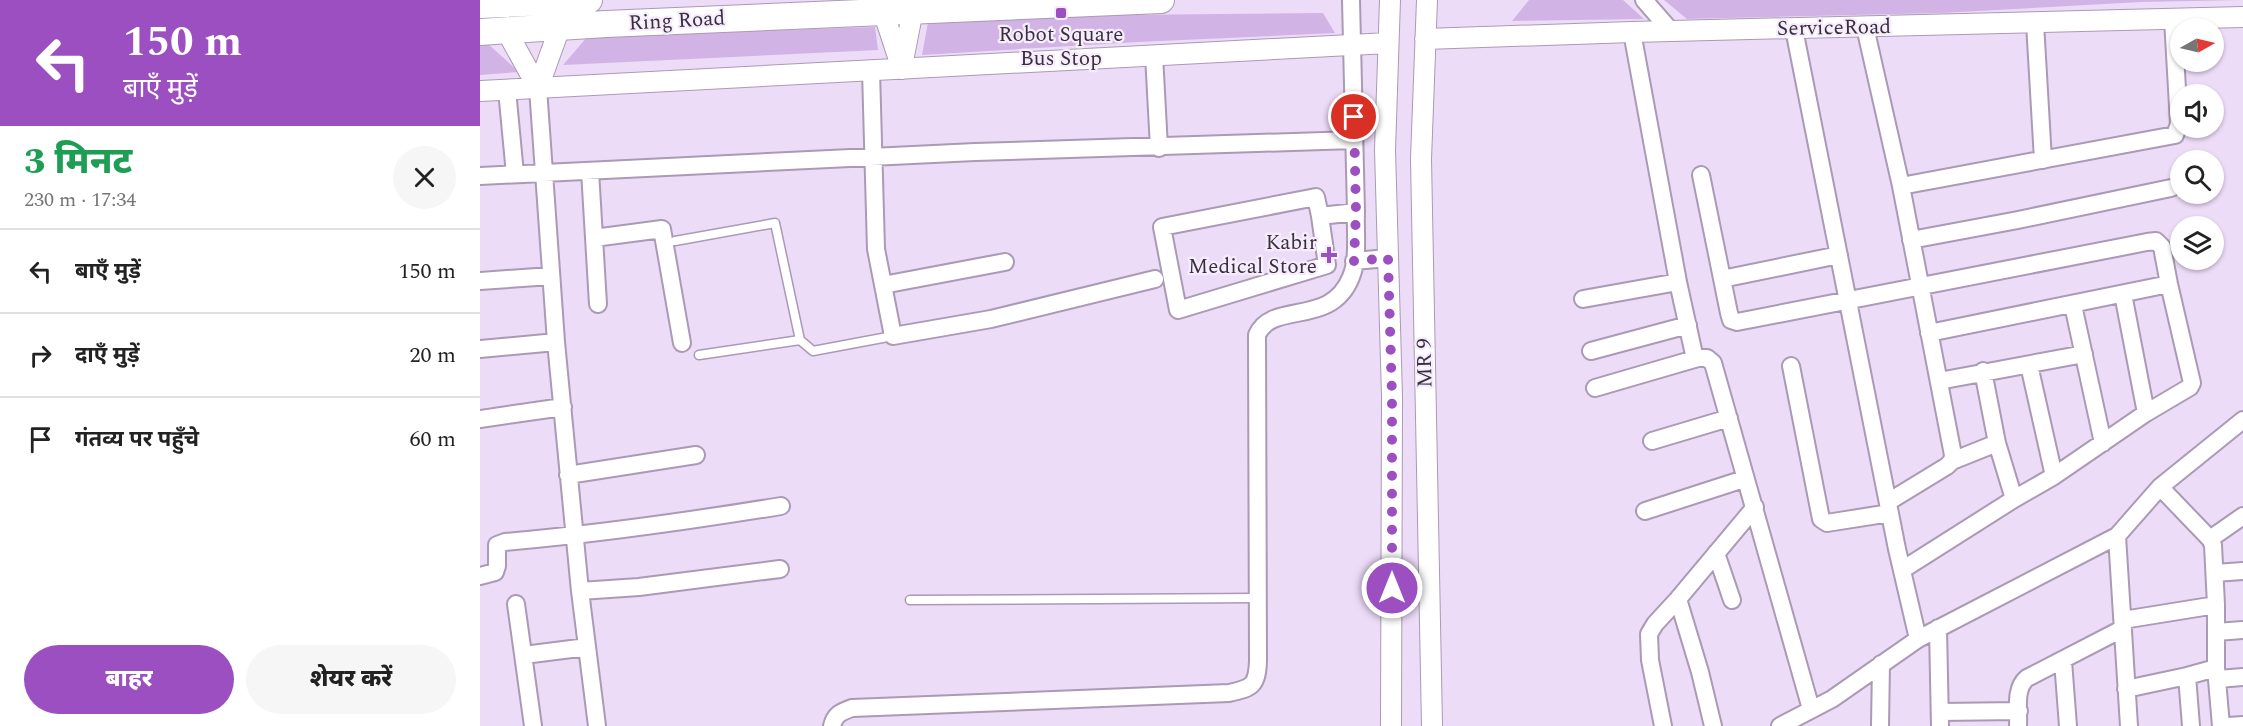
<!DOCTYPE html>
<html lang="hi">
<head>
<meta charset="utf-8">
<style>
  body { margin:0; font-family:Spectral,"Noto Sans Devanagari",serif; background:#f6f6f6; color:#222; height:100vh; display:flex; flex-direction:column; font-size:22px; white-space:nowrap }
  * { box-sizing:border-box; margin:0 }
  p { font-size:20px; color:#767676 }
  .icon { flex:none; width:33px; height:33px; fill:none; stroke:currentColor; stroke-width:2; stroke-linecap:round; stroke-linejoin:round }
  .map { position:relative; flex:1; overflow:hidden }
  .panel { display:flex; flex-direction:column; background:#fff; width:480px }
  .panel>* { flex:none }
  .guide { background:#9c4fc1; color:#fff; overflow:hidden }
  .needle { width:39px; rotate:82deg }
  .controls { position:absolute; left:1690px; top:18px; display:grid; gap:12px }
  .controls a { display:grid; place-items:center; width:54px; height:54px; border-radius:50%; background:#fff; box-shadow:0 2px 4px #0004; font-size:30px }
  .pin { position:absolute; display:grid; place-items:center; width:51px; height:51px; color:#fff; margin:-26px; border:3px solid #fff; border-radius:50%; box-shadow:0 2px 6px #0007 }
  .me { position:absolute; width:66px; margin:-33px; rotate:0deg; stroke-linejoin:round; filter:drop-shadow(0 0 4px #0008) }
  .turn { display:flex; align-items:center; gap:21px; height:126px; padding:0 24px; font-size:27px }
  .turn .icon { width:78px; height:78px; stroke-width:2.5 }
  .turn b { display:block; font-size:42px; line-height:51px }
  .round { display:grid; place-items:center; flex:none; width:63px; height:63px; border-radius:32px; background:#f6f6f6 }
  .overview { display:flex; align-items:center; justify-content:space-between; height:102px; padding:0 24px }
  h1 { font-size:36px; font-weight:800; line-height:45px; color:#1e9e55 }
  .cta { display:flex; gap:12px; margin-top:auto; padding:12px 24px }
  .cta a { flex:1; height:69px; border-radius:36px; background:#9c4fc1; color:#fff; font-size:24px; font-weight:800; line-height:69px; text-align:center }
  .cta a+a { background:#f6f6f6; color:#222 }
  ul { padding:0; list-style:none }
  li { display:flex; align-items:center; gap:18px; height:84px; padding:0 24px; border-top:2px solid #e0e0e0 }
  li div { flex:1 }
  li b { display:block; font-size:22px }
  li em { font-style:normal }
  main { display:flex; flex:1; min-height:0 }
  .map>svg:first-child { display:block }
  .green { fill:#d2b3e5 }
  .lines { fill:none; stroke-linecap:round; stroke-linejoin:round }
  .service-casing { stroke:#aa9ab4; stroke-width:11 }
  .minor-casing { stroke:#aa9ab4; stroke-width:20 }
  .tertiary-casing { stroke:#aa9ab4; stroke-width:22 }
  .primary-casing { stroke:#aa9ab4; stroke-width:28 }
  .service { stroke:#fff; stroke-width:8 }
  .minor { stroke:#fff; stroke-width:16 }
  .tertiary { stroke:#fff; stroke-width:20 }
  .primary { stroke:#fff; stroke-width:26 }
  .route { stroke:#9c4fc1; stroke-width:10; stroke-dasharray:0 18 }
  .poi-dot { fill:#9c4fc1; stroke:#f7ecfd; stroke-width:2 }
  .labels { text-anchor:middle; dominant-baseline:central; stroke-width:4.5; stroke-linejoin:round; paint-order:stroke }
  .street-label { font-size:21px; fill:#38313c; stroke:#f7ecfd }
  .poi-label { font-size:21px; fill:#38313c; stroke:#f7ecfd }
</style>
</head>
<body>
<main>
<section class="panel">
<div class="guide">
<div class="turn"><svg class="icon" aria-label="left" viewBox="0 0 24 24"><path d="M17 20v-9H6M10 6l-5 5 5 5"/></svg><div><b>150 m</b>बाएँ मुड़ें</div></div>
</div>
<div class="overview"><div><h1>3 मिनट</h1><p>230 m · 17:34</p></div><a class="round"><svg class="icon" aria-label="close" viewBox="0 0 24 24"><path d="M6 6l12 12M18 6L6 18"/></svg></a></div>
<ul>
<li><svg class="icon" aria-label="left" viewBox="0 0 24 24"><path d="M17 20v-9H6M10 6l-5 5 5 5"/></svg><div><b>बाएँ मुड़ें</b></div><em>150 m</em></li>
<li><svg class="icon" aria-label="right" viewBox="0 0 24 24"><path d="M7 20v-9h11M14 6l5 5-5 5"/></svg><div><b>दाएँ मुड़ें</b></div><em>20 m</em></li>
<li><svg class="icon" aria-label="arrive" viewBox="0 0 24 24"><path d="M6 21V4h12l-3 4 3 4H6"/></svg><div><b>गंतव्य पर पहुँचे</b></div><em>60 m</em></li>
</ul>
<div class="cta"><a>बाहर</a><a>शेयर करें</a></div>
</section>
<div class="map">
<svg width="1763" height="726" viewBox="0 0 1763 726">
  <rect width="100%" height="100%" fill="#eddcf8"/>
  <!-- green -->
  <path class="green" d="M1049,0h94l21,19 -132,2z
    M1184,0h579l-102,2 -200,11 -254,6z
    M843,13l12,20 -196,9 -217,13 7,-38z
    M395,27l3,23 -315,15 25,-29z
    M7,43l32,29 -39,3v-31z"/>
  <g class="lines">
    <!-- service casing -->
    <g class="service-casing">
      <path id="service" d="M195,241l100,-18 25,117
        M219,355l101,-15 13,11 80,-15
        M430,600l348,-2"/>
    </g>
    <!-- minor casing -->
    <g class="minor-casing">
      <path id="minor" d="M1164,0l27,31
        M1555,23l8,137
        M1385,27l36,159 52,269 -1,6 -5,5 -59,36
        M1314,29l103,520 21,90
        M1152,32l46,250 17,77
        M674,55l5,93
        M391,71l5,178 17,87 98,-17 164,-40
        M58,88l18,254 24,249 17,135
        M27,90l8,84
        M110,171l8,133
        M1221,175l28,138 2,7 6,2 410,-80 9,-1 6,6 7,37 23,99 -2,4 -44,26 -92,63 -40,23 -112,71
        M0,176l495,-24 379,-12
        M1421,186l274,-51 4,-11 -6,-105
        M840,216l7,49 -149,45 -16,-83 154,-30 4,19 36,-4
        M114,238l68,-9 20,114
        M1431,240l107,-20 153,-32
        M874,261l34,-3
        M1242,279l117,-24
        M0,281l71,-5
        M403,285l122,-23
        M1643,294l23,119
        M1103,299l95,-17
        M1593,305l30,138
        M1449,333l240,-49
        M0,349l76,-7
        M1111,351l97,-26
        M1549,365l25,111
        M1311,366l30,153 6,4 6,-1 57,-9
        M1503,371l14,72 17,56
        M1459,381l145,-27
        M1115,388l103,-30h9l6,5 98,346
        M0,419l83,-12
        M1172,441l77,-23
        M1472,461l45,-18
        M88,475l128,-20
        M1680,487l50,52 3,6 3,60v63
        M1165,511l99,-32
        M1637,536l12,190
        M1730,539l33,-23
        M1236,553l16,47
        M1735,573l28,-2
        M0,576l15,-4 2,-6v-21l8,-3c93,-8 184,-21 276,-36
        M100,591l59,-4 141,-18
        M1198,599l22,73 13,54
        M36,604l17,122
        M1643,620l93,-15
        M1458,628l2,98
        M1736,632l27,-2
        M44,655l63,-8
        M1583,661l5,65
        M1707,676l4,50
        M1738,679l25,-2
        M1646,689l61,-13 29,-8 5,58
        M1460,712l79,-1
        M352,726c3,-12 9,-14 20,-18l377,-15c23,-5 28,-7 29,-32l-1,-326c15,-35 74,-7 94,-58 8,-19 4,-45 5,-65l-5,-212
        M1183,726l-13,-66 -1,-26 6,-10 23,-25 77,-92
        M1300,726l52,-27 86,-60 199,-103 43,-49 83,-67
        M1400,726l1,-62
        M1538,726c1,-16 -4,-37 9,-48l95,-49
        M1748,726l15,-1"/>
    </g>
    <!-- tertiary casing -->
    <g class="tertiary-casing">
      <path id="tertiary" d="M910,0l-5,150 7,247 -1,329
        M947,0l-6,159 11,567
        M403,11l19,58
        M26,30l32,58
        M945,39l207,-7 611,-15
        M422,66l11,-56
        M58,88l22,-61
        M0,91l908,-48"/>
    </g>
    <!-- primary casing -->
    <g class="primary-casing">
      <path id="primary" d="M0,5l109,-5
        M0,32l126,-8 555,-24"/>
    </g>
    <!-- service -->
    <use href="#service" class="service"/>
    <!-- minor -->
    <use href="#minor" class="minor"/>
    <!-- tertiary -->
    <use href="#tertiary" class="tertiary"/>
    <!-- primary -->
    <use href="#primary" class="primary"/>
  </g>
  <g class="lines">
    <!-- route -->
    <path class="route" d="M874,117l2,95 -2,49 34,-3 4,139v191"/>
  </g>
  <!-- markers -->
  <g class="poi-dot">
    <rect x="575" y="7" width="12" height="12" rx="3"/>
    <path d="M846 246h6v6h6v6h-6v6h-6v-6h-6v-6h6z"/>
  </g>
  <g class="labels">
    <!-- street labels -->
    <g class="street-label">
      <text transform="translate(197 21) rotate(-3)">Ring Road</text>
      <text transform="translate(1354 28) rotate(-1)">ServiceRoad</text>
      <text transform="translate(945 363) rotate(-91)">MR 9</text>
    </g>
    <!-- poi labels -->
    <g class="poi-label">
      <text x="581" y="35">Robot Square<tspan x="581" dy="24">Bus Stop</tspan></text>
      <text x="837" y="243" text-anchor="end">Kabir<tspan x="837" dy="24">Medical Store</tspan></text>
    </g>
  </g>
</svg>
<div class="controls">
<a><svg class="needle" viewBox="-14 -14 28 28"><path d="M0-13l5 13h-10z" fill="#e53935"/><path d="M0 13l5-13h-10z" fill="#767676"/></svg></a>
<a><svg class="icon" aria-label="sound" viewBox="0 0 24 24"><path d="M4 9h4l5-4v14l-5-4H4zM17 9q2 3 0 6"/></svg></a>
<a><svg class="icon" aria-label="search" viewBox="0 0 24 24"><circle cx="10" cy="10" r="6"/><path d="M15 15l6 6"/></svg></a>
<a><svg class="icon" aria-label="layers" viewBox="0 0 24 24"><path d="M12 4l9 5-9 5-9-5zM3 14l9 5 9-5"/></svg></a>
</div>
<div class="pin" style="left:874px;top:117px;background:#d93025"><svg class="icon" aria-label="arrive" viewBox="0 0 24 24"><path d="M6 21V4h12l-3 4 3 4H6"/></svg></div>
<svg class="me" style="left:912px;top:588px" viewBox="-20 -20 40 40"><circle r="17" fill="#9c4fc1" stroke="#fff" stroke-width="3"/><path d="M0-11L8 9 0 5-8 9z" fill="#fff"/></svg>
</div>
</main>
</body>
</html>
